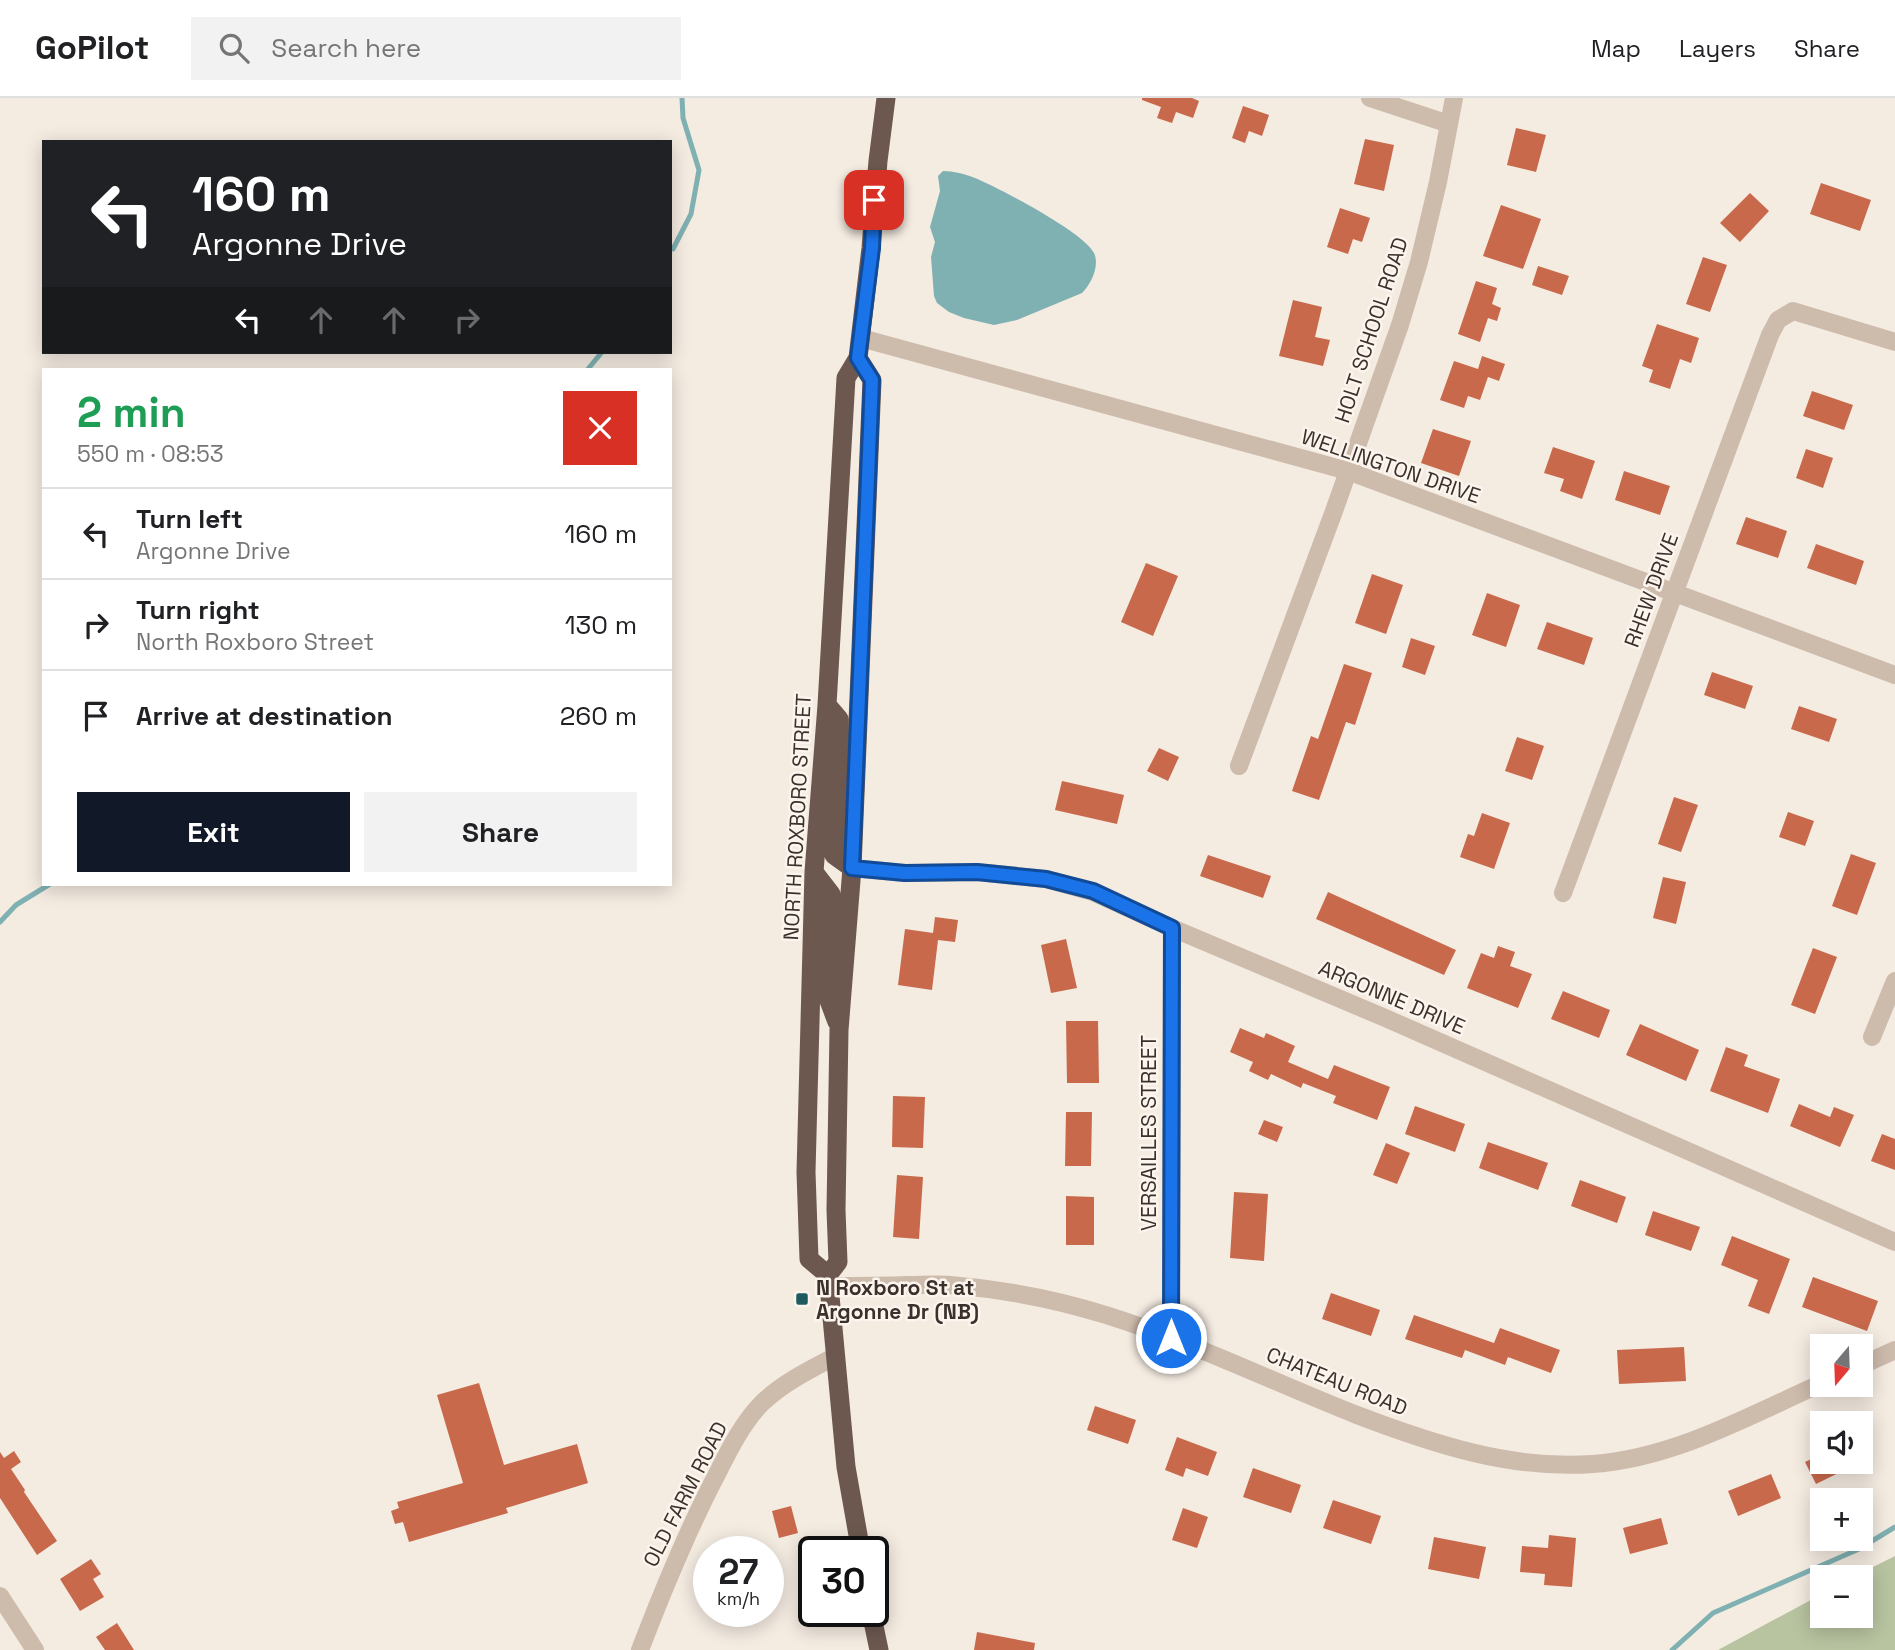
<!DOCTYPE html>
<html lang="en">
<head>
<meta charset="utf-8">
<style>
  body { margin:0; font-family:"Space Grotesk",sans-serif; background:#f2f2f2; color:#202124; height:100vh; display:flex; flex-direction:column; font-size:26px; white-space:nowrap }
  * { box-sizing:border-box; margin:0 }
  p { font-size:23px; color:#757577 }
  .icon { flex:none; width:38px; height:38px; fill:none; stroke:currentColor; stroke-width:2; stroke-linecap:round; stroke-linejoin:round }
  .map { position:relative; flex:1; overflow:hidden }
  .panel { position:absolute; left:42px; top:270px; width:630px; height:518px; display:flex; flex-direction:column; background:#fff; border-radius:0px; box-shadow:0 4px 18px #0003 }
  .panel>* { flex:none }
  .guide { position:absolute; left:42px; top:42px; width:630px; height:214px; border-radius:0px; box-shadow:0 4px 18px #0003; background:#202124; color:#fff; overflow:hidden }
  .needle { width:46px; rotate:199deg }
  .tools { position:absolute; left:1810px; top:1236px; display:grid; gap:14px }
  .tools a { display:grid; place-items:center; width:63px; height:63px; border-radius:0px; background:#fff; box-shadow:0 4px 18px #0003; font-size:35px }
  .speed { position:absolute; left:693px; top:1438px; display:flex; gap:14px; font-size:35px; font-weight:700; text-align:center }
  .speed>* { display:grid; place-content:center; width:91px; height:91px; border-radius:50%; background:#fff; box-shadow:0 4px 18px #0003; line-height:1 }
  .speed small { font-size:18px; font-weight:400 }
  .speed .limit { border:4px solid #111; border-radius:10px; background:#fff; color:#111 }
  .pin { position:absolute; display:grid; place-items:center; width:60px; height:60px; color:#fff; margin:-30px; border-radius:14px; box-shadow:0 4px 10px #0006 }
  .me { position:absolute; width:77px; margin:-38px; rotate:0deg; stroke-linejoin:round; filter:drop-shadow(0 0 5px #0008) }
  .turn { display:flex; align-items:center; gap:24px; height:147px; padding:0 35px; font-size:32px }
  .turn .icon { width:91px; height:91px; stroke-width:2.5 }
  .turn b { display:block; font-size:49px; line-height:60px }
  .lanes { display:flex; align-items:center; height:66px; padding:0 35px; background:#0003; justify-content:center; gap:35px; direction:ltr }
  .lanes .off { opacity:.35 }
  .round { display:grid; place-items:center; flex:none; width:74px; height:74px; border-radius:0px; background:#f2f2f2 }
  .overview { display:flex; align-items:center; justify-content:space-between; height:119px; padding:0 35px }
  h1 { font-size:42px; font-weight:700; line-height:52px; color:#1e9e55 }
  .primary-button { display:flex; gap:14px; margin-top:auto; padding:14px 35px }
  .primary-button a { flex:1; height:80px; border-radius:0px; background:#111827; color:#fff; font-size:28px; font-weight:700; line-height:80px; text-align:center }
  .primary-button a+a { background:#f2f2f2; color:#202124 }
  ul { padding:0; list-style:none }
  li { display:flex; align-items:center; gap:21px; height:91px; padding:0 35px; border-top:2px solid #e0e0e0 }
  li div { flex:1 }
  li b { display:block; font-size:26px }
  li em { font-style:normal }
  header { display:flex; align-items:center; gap:42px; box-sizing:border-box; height:98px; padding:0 35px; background:#fff; border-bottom:2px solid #e0e0e0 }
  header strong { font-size:33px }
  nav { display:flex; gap:38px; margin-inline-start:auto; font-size:24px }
  .search { width:490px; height:63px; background:#f2f2f2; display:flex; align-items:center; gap:18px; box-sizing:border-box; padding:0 24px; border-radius:0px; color:#757577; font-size:26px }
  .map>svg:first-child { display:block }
  .green { fill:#b8c4a0 }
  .water { fill:#7fb0b2 }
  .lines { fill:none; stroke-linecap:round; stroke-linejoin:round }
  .stream { stroke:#7fb0b2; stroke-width:5 }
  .building { fill:#c8694b }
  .minor { stroke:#cdbbac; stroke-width:18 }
  .trunk { stroke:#6c584f; stroke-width:19 }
  .route-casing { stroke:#114b97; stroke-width:18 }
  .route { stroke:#1a73e8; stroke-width:12 }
  .poi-dot { fill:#1f5a5e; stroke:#fbf5ee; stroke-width:2.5 }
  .labels { text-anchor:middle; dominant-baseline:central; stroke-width:5; stroke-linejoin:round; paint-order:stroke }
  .street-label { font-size:21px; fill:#3b302b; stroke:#fbf5ee }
  .poi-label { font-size:21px; font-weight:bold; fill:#3b302b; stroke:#fbf5ee; text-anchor:start }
</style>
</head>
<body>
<header>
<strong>GoPilot</strong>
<div class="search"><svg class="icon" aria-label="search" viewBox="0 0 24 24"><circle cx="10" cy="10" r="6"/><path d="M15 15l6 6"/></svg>Search here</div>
<nav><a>Map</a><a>Layers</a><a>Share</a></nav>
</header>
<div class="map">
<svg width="1895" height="1552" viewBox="0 0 1895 1552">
  <rect width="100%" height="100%" fill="#f4ebe1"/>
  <!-- green -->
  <path class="green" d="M1895,1458v94h-177l104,-56v21h38v-38h-7z"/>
  <!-- water -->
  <path class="water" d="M943,73c10,0 22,3 32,7 24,10 109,54 119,75 6,13 -3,31 -12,40l-65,27 -23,5 -30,-7 -15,-6 -12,-9 -3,-7 -3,-39 4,-15 -5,-15 10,-36 -2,-15z"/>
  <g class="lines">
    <!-- stream -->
    <path class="stream" d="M673,151l18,-35 8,-44 -16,-52 -1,-20
      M588,271l14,-17
      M0,824l16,-17 34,-21
      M1672,1552l41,-37 146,-64 36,-22"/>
  </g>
  <!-- building -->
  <path class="building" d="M1142,0h50l7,3 -6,17 -17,-6 -4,11 -15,-5 4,-11 -19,-7z
    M1243,8l26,9 -7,21 -13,-5 -4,12 -13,-5z
    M1516,30l30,7 -10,37 -29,-7z
    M1365,41l29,6 -10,46 -30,-7z
    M1821,85l50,17 -11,31 -50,-17z
    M1750,95l19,18 -29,31 -20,-19z
    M1501,107l40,14 -18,50 -40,-13z
    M1340,110l30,10 -8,24 -9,-3 -5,15 -21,-7z
    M1703,159l24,8 -17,47 -24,-8z
    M1538,168l31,10 -7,19 -30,-10z
    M1476,183l21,7 -5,16 9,4 -4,13 -9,-3 -8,24 -22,-8z
    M1293,202l29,7 -7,30 15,3 -7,26 -44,-10z
    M1657,226l42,14 -8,25 -11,-4 -10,30 -21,-7 4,-12 -11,-4z
    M1482,258l23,8 -6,17 -11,-4 -8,23 -12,-4 -4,12 -24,-8 14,-39 24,8z
    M1812,293l41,14 -9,25 -41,-14z
    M1433,331l38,12 -12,35 -38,-13z
    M1553,349l42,14 -13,38 -22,-8 4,-12 -20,-6z
    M1806,351l27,9 -10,30 -27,-10z
    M1624,373l46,15 -10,29 -45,-15z
    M1746,419l41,14 -9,27 -42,-14z
    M1816,446l48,17 -8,24 -49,-17z
    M1146,465l32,13 -25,60 -32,-14z
    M1372,476l31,11 -17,49 -31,-11z
    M1487,495l33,12 -14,42 -34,-12z
    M1547,524l46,16 -9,27 -47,-16z
    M1411,540l24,8 -10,29 -23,-8z
    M1344,566l28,9 -17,52 -9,-3 -27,78 -27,-9 19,-55 7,3z
    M1712,574l41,14 -8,23 -41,-14z
    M1799,608l38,13 -8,23 -38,-13z
    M1517,639l27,9 -12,34 -27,-9z
    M1159,650l20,9 -11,24 -21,-10z
    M1062,683l62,14 -7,29 -62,-14z
    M1674,699l24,8 -17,47 -23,-8z
    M1788,714l26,9 -9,25 -26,-9z
    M1482,715l28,10 -16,46 -34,-12 8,-23 6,2z
    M1851,756l25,9 -19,52 -25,-9z
    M1208,757l63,21 -8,22 -63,-22z
    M1663,779l23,5 -10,42 -23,-6z
    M1328,794l128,58 -12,25 -128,-56z
    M935,819l23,3 -3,22 -17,-2 -6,50 -34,-5 7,-56 28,4z
    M1066,841l11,49 -26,5 -10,-48z
    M1498,848l17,6 -5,14 22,8 -14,34 -51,-20 14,-35 13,5z
    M1813,850l24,9 -22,57 -24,-9z
    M1563,893l47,19 -11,28 -48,-19z
    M1066,923h32l1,62h-32z
    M1640,926l59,26 -13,31 -60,-26z
    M1240,930l24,10 2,-5 29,13 -7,16 40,17 6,-14 56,22 -13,33 -44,-17 3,-7 -33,-13 -2,5 -30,-14 -3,6 -19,-9 4,-9 -23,-10z
    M1726,949l22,8 -4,11 36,13 -12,34 -58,-22z
    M893,998l32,1 -2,51 -31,-1z
    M1799,1006l31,13 4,-10 20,8 -14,32 -50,-21z
    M1415,1008l50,18 -10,28 -50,-18z
    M1066,1014h26l-1,54h-26z
    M1264,1022l19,7 -6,15 -19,-8z
    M1882,1036l13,5v31l-24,-9z
    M1488,1044l60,21 -10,27 -59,-22z
    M1386,1045l24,10 -13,31 -24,-9z
    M897,1077l26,2 -4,62 -26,-2z
    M1580,1082l46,17 -9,26 -46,-17z
    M1234,1094l34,2 -4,67 -34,-3z
    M1066,1098l28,1v48h-28z
    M1653,1113l47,16 -9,24 -46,-16z
    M1732,1138l58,23 -21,55 -21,-8 10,-26 -37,-15z
    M1813,1179l65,24 -11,30 -65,-24z
    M1331,1195l49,17 -9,26 -49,-17z
    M1414,1217l80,28 6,-15 60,22 -9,23 -43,-16 -3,8 -40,-15 -3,8 -57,-19z
    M1684,1249l2,34 -67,3 -2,-34z
    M479,1285l25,82 73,-21 11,39 -82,25 2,5 -99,29 -6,-20 -8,2 -4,-13 8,-3 -2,-6 66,-19 -26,-88z
    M1095,1308l41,14 -8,24 -41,-14z
    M1177,1339l40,15 -9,24 -22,-8 -3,9 -18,-7z
    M14,1353l7,11 -10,7 14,21 -1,2 33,49 -20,14 -37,-57v-46l4,6z
    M1822,1356v7h41l-47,23 -11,-22z
    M1253,1370l48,17 -10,28 -48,-16z
    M1771,1376l10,24 -43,18 -10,-25z
    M1333,1402l48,16 -10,28 -48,-16z
    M791,1408l7,27 -19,5 -7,-27z
    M1183,1410l25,9 -11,31 -25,-8z
    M1661,1420l7,26 -38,10 -7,-26z
    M1549,1437l27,3 -4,49 -28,-2 1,-11 -25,-2 2,-26 26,2z
    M1434,1439l52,10 -7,32 -51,-10z
    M91,1461l10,15 -8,5 11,18 -24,14 -20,-32z
    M117,1525l17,27h-29l-9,-13z
    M977,1534l58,11 -1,7h-60z"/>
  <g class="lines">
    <!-- minor -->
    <path class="minor" d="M1370,0l79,26
      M861,240l487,133 547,204
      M1239,668l95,-255 66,-186 19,-63 19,-80 16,-84
      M852,770l53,5 72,-1 69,7 47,13 79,36 211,89 512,225
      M1563,795l207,-558 8,-15 15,-9 102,31
      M1872,939l23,-56
      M829,1188c26,0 53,0 79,-1 14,0 29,-1 42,0 51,4 108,15 156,30 86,27 167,67 251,100 76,29 154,55 236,49 81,-6 156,-48 229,-81
      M1171,1240l1,-410
      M1860,1268l35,-16
      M0,1498l35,54
      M640,1552c23,-60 47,-119 77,-176 12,-24 26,-52 45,-71 21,-20 47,-33 72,-46"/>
    <!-- trunk -->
    <path class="trunk" d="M858,260l14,22 -20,488 -13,162 -3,180 2,52 -10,13 18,192 15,85
      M827,607l12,14 -5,136 18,13
      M814,774l17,22 -3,104 9,24
      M828,1177l-19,-16 -3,-87 8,-300 13,-167 19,-327 12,-20 13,-110 7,-87 8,-63
      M871,1514l8,38"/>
  </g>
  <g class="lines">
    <!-- route casing -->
    <g class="route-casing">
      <path id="route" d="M874,102l-2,48 -14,110 14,22 -20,488 53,5 72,-1 69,7 47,12 79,37 -1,410"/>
    </g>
    <!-- route -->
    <use href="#route" class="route"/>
  </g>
  <!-- markers -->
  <rect class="poi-dot" x="795" y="1194" width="14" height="14" rx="3.5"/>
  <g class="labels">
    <!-- street labels -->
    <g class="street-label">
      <text transform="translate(1371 232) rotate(-72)">HOLT SCHOOL ROAD</text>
      <text transform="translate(1391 368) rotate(19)">WELLINGTON DRIVE</text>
      <text transform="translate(1651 492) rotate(-70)">RHEW DRIVE</text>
      <text transform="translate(797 719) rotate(-87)">NORTH ROXBORO STREET</text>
      <text transform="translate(1392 899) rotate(23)">ARGONNE DRIVE</text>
      <text transform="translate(1148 1035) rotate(-90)">VERSAILLES STREET</text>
      <text transform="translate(1337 1283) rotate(22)">CHATEAU ROAD</text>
      <text transform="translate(685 1396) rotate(-63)">OLD FARM ROAD</text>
    </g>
    <!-- poi labels -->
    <g class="poi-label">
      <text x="816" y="1189">N Roxboro St at<tspan x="816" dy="24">Argonne Dr (NB)</tspan></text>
    </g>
  </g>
</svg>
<div class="tools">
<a><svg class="needle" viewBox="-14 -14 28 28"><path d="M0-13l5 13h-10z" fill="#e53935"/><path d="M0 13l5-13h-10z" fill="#757577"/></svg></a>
<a><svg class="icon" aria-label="sound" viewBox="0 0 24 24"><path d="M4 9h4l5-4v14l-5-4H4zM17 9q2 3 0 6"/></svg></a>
<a>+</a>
<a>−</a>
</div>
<div class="speed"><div>27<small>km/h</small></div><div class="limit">30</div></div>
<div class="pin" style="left:874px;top:102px;background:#d93025"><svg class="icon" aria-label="arrive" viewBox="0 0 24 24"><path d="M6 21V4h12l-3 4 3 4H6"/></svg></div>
<svg class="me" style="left:1171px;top:1240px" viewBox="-20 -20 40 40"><circle r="17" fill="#1a73e8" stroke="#fff" stroke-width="3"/><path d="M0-11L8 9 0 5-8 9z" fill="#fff"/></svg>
<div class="guide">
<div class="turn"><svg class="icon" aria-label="left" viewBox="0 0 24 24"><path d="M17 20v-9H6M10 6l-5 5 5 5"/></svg><div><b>160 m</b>Argonne Drive</div></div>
<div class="lanes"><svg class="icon" aria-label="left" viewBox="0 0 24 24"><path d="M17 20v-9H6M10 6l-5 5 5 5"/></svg><svg class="icon off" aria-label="ahead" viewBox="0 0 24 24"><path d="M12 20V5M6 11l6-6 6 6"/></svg><svg class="icon off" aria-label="ahead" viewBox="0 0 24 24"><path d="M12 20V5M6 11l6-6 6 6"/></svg><svg class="icon off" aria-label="right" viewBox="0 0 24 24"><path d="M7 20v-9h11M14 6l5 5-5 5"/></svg></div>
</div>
<section class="panel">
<div class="overview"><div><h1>2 min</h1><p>550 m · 08:53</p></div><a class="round" style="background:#d93025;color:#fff"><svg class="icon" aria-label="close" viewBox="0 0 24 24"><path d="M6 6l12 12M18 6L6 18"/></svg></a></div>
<ul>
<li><svg class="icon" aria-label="left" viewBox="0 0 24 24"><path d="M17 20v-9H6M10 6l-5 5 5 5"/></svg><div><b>Turn left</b><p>Argonne Drive</p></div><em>160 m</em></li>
<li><svg class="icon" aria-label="right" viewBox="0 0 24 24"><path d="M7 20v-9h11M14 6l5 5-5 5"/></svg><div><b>Turn right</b><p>North Roxboro Street</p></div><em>130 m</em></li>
<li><svg class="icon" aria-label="arrive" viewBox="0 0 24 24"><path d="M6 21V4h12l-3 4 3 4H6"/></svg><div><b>Arrive at destination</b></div><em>260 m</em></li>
</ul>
<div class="primary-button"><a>Exit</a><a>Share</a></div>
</section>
</div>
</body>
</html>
